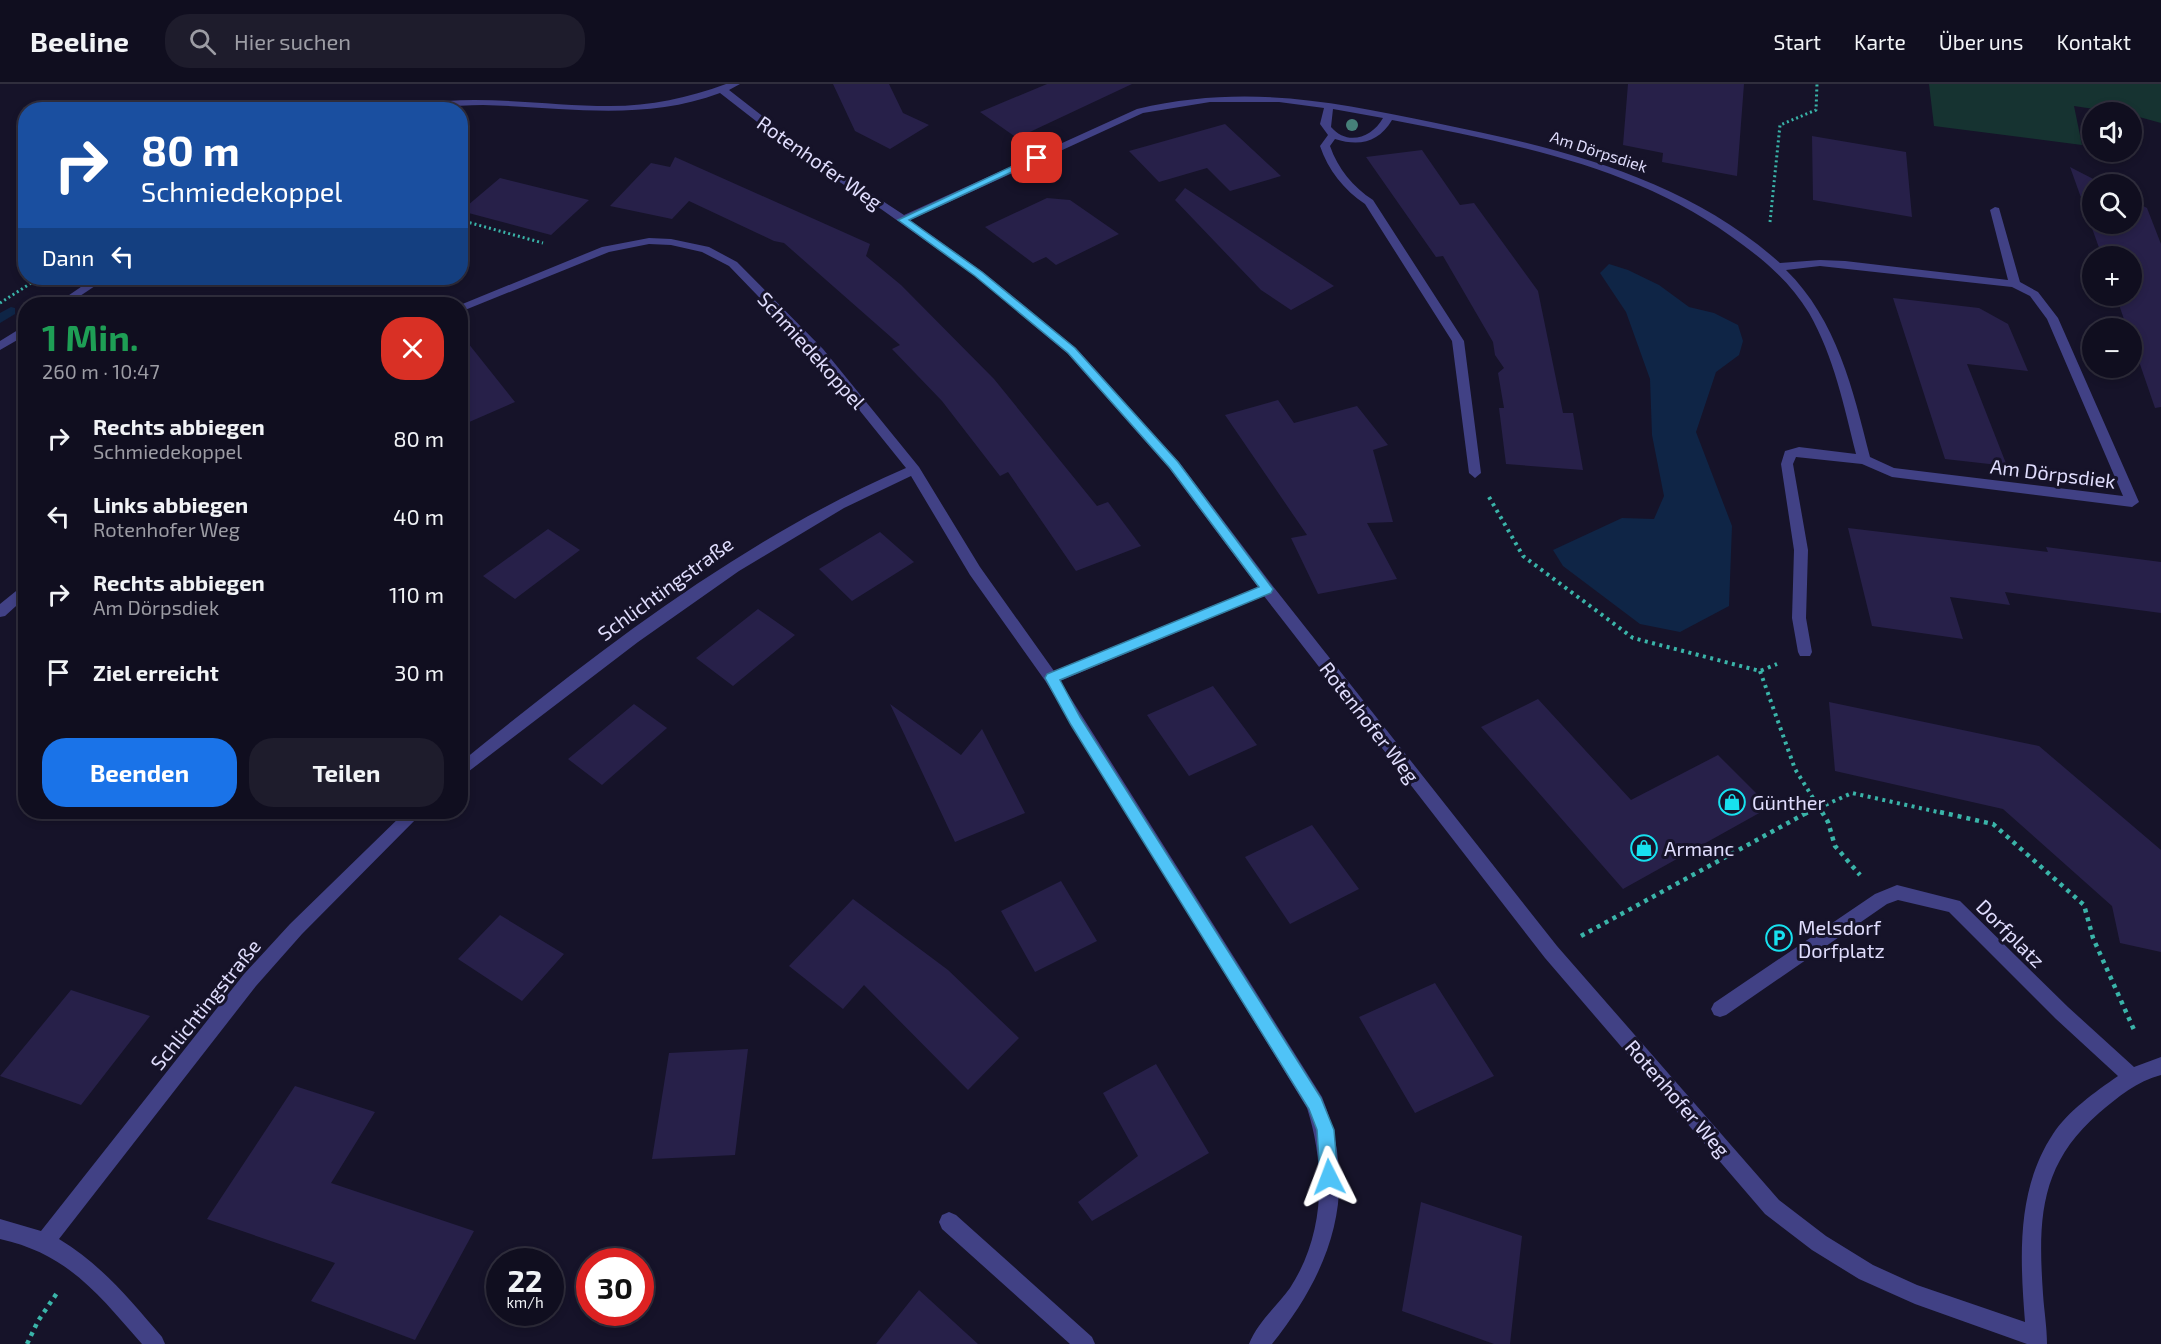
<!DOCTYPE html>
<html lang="de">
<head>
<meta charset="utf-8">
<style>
  body { margin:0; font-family:"Exo 2",sans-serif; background:#1e1c2c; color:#f1f3f6; height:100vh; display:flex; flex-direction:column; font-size:22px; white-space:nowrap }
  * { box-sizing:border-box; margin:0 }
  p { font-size:20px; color:#9c9ca4 }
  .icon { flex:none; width:33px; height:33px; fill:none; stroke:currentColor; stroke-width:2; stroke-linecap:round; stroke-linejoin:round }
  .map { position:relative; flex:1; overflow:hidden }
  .panel { position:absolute; left:18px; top:213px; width:450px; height:522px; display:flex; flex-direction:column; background:#100e1f; border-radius:24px; box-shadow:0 3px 9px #0003,0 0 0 2px #302e3d }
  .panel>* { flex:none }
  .banner { position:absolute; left:18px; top:18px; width:450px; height:183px; border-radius:24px; box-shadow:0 3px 9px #0003,0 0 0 2px #302e3d; background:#1a4fa0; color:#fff; overflow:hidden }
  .controls { position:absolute; left:2082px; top:18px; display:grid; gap:12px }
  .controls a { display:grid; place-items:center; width:60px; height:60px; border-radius:50%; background:#100e1f; box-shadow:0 3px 9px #0003,0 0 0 2px #302e3d; font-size:30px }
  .speed { position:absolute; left:486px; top:1164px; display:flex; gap:12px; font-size:30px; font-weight:700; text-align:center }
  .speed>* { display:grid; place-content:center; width:78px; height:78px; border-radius:50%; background:#100e1f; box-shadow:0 3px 9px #0003,0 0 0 2px #302e3d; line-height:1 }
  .speed small { font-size:15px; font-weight:400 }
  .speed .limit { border:9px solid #d22; background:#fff; color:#111 }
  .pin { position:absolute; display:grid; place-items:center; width:51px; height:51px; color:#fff; margin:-26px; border-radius:12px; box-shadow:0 3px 9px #0006 }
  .me { position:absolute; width:66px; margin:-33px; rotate:357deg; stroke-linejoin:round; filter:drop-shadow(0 0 4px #0008) }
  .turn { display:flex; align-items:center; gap:21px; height:126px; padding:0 24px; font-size:27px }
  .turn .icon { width:78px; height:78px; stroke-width:2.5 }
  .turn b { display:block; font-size:42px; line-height:51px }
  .then { display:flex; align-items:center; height:57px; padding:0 24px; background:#0003; gap:12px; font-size:22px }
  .round { display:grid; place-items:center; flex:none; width:63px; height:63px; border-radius:24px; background:#1e1c2c }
  .summary { display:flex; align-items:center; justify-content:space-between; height:102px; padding:0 24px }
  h1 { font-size:36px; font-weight:700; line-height:45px; color:#1e9e55 }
  .primary-button { display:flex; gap:12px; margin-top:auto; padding:12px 24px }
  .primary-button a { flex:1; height:69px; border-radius:24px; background:#1a73e8; color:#fff; font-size:24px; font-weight:700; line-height:69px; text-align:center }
  .primary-button a+a { background:#1e1c2c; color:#f1f3f6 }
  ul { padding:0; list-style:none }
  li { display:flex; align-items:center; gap:18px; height:78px; padding:0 24px }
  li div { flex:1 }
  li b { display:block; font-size:22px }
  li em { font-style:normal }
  header { display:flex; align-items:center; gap:36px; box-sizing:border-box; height:84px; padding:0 30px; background:#100e1f; border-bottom:2px solid #302e3d }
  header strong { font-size:28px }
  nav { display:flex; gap:33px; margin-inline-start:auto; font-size:21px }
  .search { width:420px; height:54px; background:#1e1c2c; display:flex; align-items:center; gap:15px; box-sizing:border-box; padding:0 21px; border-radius:24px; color:#9c9ca4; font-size:22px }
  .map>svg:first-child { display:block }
  .green { fill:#163331 }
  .water { fill:#0f2546 }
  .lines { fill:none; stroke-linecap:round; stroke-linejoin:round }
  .stream { fill:#0f2546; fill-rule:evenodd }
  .building { fill:#272049 }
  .path-far2 { stroke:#3ab4a9; stroke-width:3; stroke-dasharray:2 3; stroke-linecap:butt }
  .path-far1 { stroke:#3ab4a9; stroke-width:4; stroke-dasharray:3 4.5; stroke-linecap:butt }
  .path { stroke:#3ab4a9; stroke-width:4.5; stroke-dasharray:4 5; stroke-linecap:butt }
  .minor { fill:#414185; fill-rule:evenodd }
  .tree { fill:#468079 }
  .route { fill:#4fc3f7; stroke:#337fa1; stroke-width:1.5 }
  .labels { text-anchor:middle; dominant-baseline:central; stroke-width:6; stroke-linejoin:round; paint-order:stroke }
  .far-street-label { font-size:16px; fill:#e0ddfd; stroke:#161329 }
  .street-label { font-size:20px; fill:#e0ddfd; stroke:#161329 }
  .poi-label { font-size:20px; fill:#e0ddfd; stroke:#161329; text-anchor:start }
</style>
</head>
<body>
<header>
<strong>Beeline</strong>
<div class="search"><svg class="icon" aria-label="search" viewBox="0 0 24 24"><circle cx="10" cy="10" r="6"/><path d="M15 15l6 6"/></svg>Hier suchen</div>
<nav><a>Start</a><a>Karte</a><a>Über uns</a><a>Kontakt</a></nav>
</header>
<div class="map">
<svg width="2161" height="1260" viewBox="0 0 2161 1260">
  <rect width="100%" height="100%" fill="#161329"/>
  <!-- green -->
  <path class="green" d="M1929,0h232v39l-29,-8v-3h-18l-40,-6 8,39 -148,-19z"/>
  <!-- water -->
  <path class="water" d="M1609,180l19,6 31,15 30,22 25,6 24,12 5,16 -4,14 -23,17 -20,60 36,94 -3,80 -49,26 -40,-8 -77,-58 -10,-16 69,-32 32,1 10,-23 -12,-61 -2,-56 -24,-67 -26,-39z"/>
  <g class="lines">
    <!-- stream -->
    <path class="stream" d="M11,223l4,1v6l-15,9v-10z"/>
  </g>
  <!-- building -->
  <path class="building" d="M833,0h56l14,29 26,12 -39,24 -35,-18z
    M1047,0h85l-115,54 -37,-26z
    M1628,0h116l-7,92 -75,-14 1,-9 -40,-8z
    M1225,40l56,52 -51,15 -23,-23 -48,14 -30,-31z
    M1812,52l94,16 6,65 -99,-17z
    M1422,66l38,55 14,-2 64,88 25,122h10l10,57 -77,-6 -7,-56h5l-6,-35 6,-5 -9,-13 -2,-13 -50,-86 -7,1 -70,-100z
    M675,73l195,87 -4,12 35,29 93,94 103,127 11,-4 33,44 -65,25 -68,-99 -8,4 -58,-75 -50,-52 8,-4 -116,-102 -10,-2 -85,-40 -17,18 -62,-13 41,-43 19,4z
    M2070,83l33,17h-11v40h40v-24l15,8 14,36v163l-6,1 -23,-67v-13h-5l-11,-32h16v-40h-30z
    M500,94l89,22 -38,35 -90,-24z
    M1185,104l149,98 -43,24 -30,-20 -86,-90z
    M1047,114l23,2 49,34 -63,31 -10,-8 -13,6 -48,-36z
    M1893,214l86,10 29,16 20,47 -61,-7 40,102 -62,-7z
    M460,249l55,69 -55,24z
    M1278,316l16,23 63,-17 31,39 -15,5 20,72 -26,1 30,56 -79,15 -27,-56 16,-3 -82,-120z
    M1848,444l200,24 -2,-5 115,15v51l-156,-21 5,13 -60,-8 13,42 -91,-13z
    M548,445l32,21 -65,49 -32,-23z
    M880,448l34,30 -62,39 -33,-32z
    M758,525l37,26 -62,51 -37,-28z
    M1213,602l44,59 -68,31 -42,-61z
    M1538,615l93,101 87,-45 52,52 -147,82 -142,-162z
    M1829,618l210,44 122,104v102l-41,-9 -8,-37 -109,-97 -168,-38z
    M634,620l33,24 -65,57 -34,-26z
    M890,620l71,51 21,-26 43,84 -70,29z
    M1312,741l47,64 -69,35 -45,-67z
    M1061,797l36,60 -62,31 -34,-61z
    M853,815l95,71 71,68 -51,52 -104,-105 -21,24 -54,-43z
    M500,831l64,39 -42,47 -64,-42z
    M1435,899l59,93 -79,37 -56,-96z
    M71,906l79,26 -69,89 -81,-29z
    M748,965l-13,106 -83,4 17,-106z
    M1156,980l53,89 -117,68 -14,-19 60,-46 -35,-63z
    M295,1002l80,26 -44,71 143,48 -59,109 -104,-39 24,-38 -128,-44z
    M1421,1118l101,34 -12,108h-16l-92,-33z
    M919,1206l59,54h-102z"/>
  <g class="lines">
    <!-- path-far2 -->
    <path class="path-far2" d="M347,26l21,-5
      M460,136l83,23
      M1770,138l10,-97 36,-15 1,-26
      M0,219l39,-25"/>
    <!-- path-far1 -->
    <path class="path-far1" d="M1489,413l34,59 110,82 127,33 17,-7
      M1760,587l35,98 28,45
      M1805,730l47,-21 95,21"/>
    <!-- path -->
    <path class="path" d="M1822,728l6,10 7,24 25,29
      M1940,728l53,12 91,81 9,33 42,94
      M1581,852l227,-124
      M27,1260l11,-23 19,-28"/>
    <!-- minor -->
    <path class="minor" d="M726,0h14l-11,6 85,66 90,59 233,-106c108,-25 193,-8 299,14 123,25 247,54 344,140l40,-3 25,1 163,19 -18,-70 5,-3 4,1 21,74 18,10 20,26 81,184 -7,5 -240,-30 -30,-13 -66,-7 -3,7 15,86 -2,68 6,34 -2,4h-10l-2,-4 -6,-34 2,-68 -13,-86 4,-13 14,-4 57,7c-12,-48 -22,-97 -47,-141 -17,-28 -40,-49 -66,-68 -101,-78 -228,-101 -351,-125 -13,22 -32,27 -57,19l-5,7c8,23 23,41 43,54l91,141 17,132 -6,5 -6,-5 -17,-132 -87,-137c-21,-14 -37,-34 -45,-58l8,-11 -8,-11 4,-16 -45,-6h-69l-67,11 -233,107 73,52 93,76 103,114 93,123 285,361 222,254 47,36 47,29 44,20 108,37c-5,-64 -9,-132 28,-188 15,-23 42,-42 65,-58l-62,-57 -107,-107 -51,-12 -11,4 -161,111 -6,2 -6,-2 -3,-6 3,-6 161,-109 22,-9 63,16 108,106 66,60 27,-10v18c-24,6 -43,22 -62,38 -60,52 -61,107 -56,181 1,16 4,33 4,50h-20l-112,-40 -56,-25 -47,-29 -47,-36 -220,-256 -281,-362 -204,85 262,416c38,94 10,172 -50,247h-23c8,-21 28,-38 41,-56 35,-54 36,-120 17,-180l-261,-426 -76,-107 -59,-99 -67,32 -105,63 -101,71 -178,136v-15c138,-112 282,-224 446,-295l-91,-113 -86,-89 -27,-14 -31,-7 -22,-1 -40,8 -149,60v-7l142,-58 47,-9 22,1 38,8 28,15 86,87 96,118 61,100 74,104 204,-84 -89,-119 -101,-114 -93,-78 -94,-67 -75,-49 -86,-67c-77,29 -156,14 -237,12 -30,0 -61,5 -92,5 8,-5 18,-5 27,-6 64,-10 128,2 192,2 41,0 78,-8 116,-22zM1333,25l50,9c-11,20 -36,28 -52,9zM1820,182l192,21 18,9 17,23 76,177 -229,-28 -24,-11c-17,-67 -33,-137 -84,-187z
      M94,194h13l-39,26h-12z
      M26,241v10l-26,15v-9z
      M26,499v14l-21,19 -5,1v-13z
      M405,728h18l-121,122 -46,52 -197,253c42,25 72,62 103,98l3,7h-23c-44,-50 -74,-90 -142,-105v-20l41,12 203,-257 46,-50z
      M949,1128l7,3 136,122 3,7h-25l-128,-115 -3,-7 3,-7z"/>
  </g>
  <!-- trees -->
  <circle class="tree" cx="1352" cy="41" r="6"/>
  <!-- route -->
  <path class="route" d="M1034,72l8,2 -133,62 73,52 93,76 103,114 95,127 -2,4 -211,87 20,37 241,381 13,32 4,47 -3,6 -6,3 -6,-3 -3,-6 -3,-47 -8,-21 -238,-384 -26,-47 2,-4 212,-87 -89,-119 -102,-115 -93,-77 -77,-56z"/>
  <!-- icons -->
  <defs>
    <g id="shop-ring" transform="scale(1.35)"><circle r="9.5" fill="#161329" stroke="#17e1ef" stroke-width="1.5"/><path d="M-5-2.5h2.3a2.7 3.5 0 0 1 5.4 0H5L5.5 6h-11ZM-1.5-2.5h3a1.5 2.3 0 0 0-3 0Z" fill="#17e1ef"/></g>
    <g id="parking-ring" transform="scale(1.35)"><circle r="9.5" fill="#161329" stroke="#17e1ef" stroke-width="1.5"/><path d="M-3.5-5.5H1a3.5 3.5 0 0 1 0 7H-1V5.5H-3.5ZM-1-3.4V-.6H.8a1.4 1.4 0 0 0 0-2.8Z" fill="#17e1ef"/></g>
  </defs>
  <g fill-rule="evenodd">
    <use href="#shop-ring" x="1732" y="718"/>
    <use href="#shop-ring" x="1644" y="764"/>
    <use href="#parking-ring" x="1779" y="854"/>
  </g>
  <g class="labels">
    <!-- far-street labels -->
    <g class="far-street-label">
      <text transform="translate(1599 67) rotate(18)">Am Dörpsdiek</text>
    </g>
    <!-- street labels -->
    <g class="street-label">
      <text transform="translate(820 78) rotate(35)">Rotenhofer Weg</text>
      <text transform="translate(812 266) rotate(48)">Schmiedekoppel</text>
      <text transform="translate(2053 389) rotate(7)">Am Dörpsdiek</text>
      <text transform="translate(665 504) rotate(-36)">Schlichtingstraße</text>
      <text transform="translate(1370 638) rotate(52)">Rotenhofer Weg</text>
      <text transform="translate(2011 849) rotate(45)">Dorfplatz</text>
      <text transform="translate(205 920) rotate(-51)">Schlichtingstraße</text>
      <text transform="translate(1678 1014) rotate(49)">Rotenhofer Weg</text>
    </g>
    <!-- poi labels -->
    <g class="poi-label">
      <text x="1752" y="718">Günther</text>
      <text x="1664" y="764">Armanc</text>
      <text x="1798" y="843">Melsdorf<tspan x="1798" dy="23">Dorfplatz</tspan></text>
    </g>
  </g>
</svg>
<div class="controls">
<a><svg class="icon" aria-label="sound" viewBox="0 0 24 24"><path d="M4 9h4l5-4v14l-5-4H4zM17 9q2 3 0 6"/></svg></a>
<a><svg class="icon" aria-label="search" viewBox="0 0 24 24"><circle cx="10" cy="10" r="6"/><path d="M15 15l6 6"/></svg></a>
<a>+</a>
<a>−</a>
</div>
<div class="speed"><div>22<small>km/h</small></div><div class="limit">30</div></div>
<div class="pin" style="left:1037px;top:74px;background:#d93025"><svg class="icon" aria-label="arrive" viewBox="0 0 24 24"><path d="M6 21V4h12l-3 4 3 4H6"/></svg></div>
<svg class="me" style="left:1329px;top:1093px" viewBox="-20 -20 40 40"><path d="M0-17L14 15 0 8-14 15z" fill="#4fc3f7" stroke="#fff" stroke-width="4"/></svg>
<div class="banner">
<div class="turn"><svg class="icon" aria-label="right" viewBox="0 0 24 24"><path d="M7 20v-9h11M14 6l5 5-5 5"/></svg><div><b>80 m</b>Schmiedekoppel</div></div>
<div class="then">Dann<svg class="icon" aria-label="left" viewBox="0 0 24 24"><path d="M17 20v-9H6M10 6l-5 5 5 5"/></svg></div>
</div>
<section class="panel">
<div class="summary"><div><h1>1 Min.</h1><p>260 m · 10:47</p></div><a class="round" style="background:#d93025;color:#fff"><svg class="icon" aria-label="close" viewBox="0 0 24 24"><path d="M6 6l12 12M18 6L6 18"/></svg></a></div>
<ul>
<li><svg class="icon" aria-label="right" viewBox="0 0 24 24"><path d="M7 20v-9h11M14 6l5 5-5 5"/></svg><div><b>Rechts abbiegen</b><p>Schmiedekoppel</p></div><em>80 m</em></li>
<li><svg class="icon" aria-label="left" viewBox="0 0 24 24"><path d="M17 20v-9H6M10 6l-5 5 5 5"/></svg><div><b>Links abbiegen</b><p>Rotenhofer Weg</p></div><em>40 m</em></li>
<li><svg class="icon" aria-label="right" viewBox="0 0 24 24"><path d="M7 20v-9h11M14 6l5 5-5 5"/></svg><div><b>Rechts abbiegen</b><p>Am Dörpsdiek</p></div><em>110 m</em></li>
<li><svg class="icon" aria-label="arrive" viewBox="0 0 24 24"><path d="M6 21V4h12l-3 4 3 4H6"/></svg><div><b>Ziel erreicht</b></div><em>30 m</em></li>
</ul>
<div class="primary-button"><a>Beenden</a><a>Teilen</a></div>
</section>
</div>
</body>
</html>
